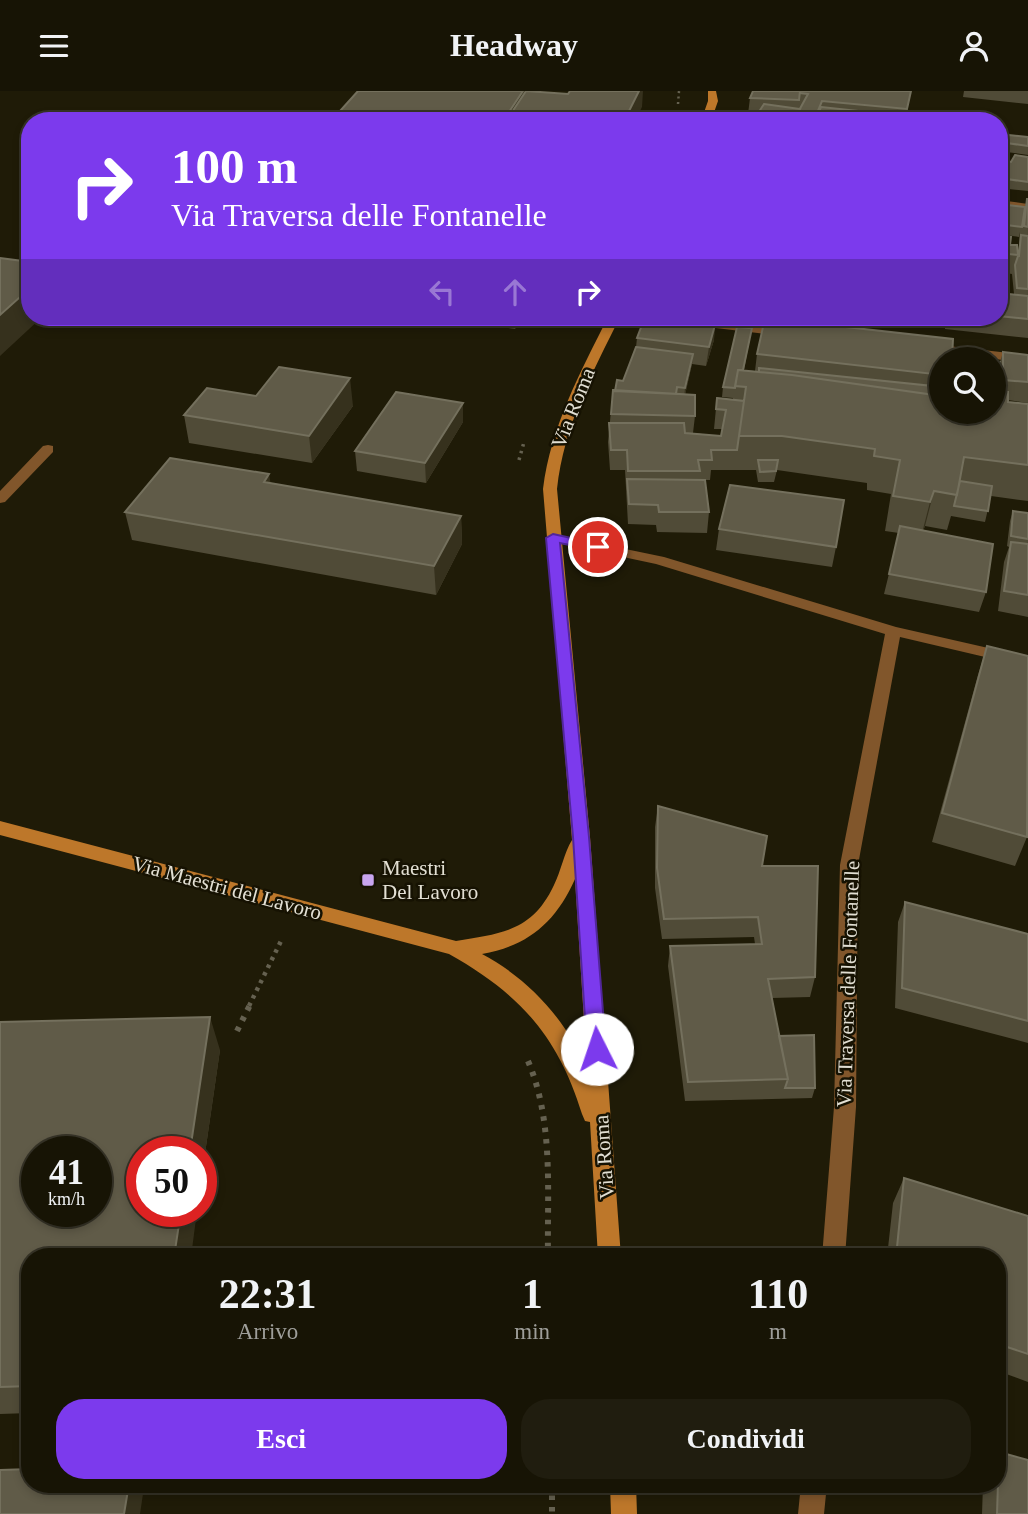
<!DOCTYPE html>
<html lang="it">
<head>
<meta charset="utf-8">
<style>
  body { margin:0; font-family:"Times New Roman",serif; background:#201d0f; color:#f1f3f6; height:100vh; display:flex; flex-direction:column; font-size:26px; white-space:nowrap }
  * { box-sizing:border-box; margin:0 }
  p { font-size:23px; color:#9e9e9a }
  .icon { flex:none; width:38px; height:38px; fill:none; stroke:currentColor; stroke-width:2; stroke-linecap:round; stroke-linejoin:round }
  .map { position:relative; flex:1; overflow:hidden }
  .side { position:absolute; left:21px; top:1157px; width:985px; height:245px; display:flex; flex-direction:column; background:#171405; border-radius:28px; box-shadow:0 4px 10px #0003,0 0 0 2px #363327 }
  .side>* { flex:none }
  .guide { position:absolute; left:21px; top:21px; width:987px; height:214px; border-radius:28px; box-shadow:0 4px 10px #0003,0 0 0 2px #363327; background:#7c3aed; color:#fff; overflow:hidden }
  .buttons { position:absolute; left:929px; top:256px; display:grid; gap:14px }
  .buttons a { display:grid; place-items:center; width:77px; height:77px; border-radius:50%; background:#171405; box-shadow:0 4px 10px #0003,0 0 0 2px #363327; font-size:35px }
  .speed { position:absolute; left:21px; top:1045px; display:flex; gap:14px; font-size:35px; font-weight:700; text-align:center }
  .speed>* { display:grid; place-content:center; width:91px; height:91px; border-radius:50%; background:#171405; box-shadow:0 4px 10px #0003,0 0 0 2px #363327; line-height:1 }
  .speed small { font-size:18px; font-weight:400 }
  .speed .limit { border:10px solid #d22; background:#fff; color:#111 }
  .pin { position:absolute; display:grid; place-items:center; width:60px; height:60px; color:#fff; margin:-30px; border:4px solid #fff; border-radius:50%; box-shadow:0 2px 7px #0007 }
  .me { position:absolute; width:77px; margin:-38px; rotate:356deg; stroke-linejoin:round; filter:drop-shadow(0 0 5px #0008) }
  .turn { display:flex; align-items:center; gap:24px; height:147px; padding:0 35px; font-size:32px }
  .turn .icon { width:91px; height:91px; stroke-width:2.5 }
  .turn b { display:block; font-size:49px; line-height:60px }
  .lanes { display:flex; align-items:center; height:66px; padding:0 35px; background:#0003; justify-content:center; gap:35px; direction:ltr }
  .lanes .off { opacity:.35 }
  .eta { display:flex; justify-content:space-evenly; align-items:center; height:119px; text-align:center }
  .eta b { font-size:42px; font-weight:600; line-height:49px }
  .cta { display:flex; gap:14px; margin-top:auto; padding:14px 35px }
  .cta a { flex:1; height:80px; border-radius:28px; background:#7c3aed; color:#fff; font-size:28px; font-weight:600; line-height:80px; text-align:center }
  .cta a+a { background:#201d0f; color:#f1f3f6 }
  header { display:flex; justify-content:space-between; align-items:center; height:91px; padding:0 35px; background:#171405; font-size:32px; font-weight:600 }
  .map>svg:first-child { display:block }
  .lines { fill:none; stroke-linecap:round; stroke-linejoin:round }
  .path-far3 { stroke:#656150; stroke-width:2.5; stroke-dasharray:2 3.5; stroke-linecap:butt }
  .path-far2 { stroke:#656150; stroke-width:3.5; stroke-dasharray:2.5 4.5; stroke-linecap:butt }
  .path-far1 { stroke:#656150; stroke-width:4.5; stroke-dasharray:3.5 5; stroke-linecap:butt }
  .path { stroke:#656150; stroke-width:6; stroke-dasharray:4.5 7; stroke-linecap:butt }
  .street { fill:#81562b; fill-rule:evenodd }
  .secondary { fill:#bd772a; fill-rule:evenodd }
  .wall { fill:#504b37 }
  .shaded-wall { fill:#36311d }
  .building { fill:#605b48; stroke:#74705d; stroke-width:2; fill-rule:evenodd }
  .route { fill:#7c3aed; stroke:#51269a; stroke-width:2 }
  .poi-dot { fill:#c8a5ef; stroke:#161202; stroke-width:2.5 }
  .labels { text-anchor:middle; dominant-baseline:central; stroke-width:5; stroke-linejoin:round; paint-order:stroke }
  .street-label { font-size:21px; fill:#e2dfd3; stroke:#161202 }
  .poi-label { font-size:21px; fill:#e2dfd3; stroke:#161202; text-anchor:start }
</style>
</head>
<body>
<header><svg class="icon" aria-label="menu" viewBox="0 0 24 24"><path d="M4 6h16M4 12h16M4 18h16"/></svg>Headway<svg class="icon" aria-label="person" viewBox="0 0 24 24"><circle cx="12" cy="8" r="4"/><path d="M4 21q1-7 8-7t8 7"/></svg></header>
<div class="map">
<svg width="1028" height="1423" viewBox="0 0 1028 1423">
  <rect width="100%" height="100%" fill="#1f1b07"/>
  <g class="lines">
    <!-- path-far3 -->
    <path class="path-far3" d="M678,13l1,-13"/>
    <!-- path-far2 -->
    <path class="path-far2" d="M519,369l5,-18"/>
    <!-- path-far1 -->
    <path class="path-far1" d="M249,915l33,-67"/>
    <!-- path -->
    <path class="path" d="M237,940l13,-26
      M528,970c26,61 19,131 20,196
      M552,1393v30"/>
    <!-- street -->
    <path class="street" d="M999,109l29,4v6l-29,-4z
      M642,226h36l106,11 6,4 -6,4 -136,-16z
      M930,253l98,11v8l-102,-12 -2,-3z
      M48,354l5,1v6l-48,50 -5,1v-12l43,-45z
      M553,443l111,23 232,70 132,30v10l-128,-30 -42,228 -2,242 -11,150h-23l12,-150 6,-242 45,-231 -229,-70 -108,-23v-6z
      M801,1393h26l-3,30h-26z"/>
    <!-- secondary -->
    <path class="secondary" d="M708,0h8l2,10 -7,20h-10l7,-20z
      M608,226h12c-28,56 -56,109 -63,172l33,348 31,420h-23l-8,-135 -5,-1 -3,-7c-24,-78 -62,-120 -133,-160l-449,-119v-14l456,120c45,-8 76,-9 98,-56 7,-14 10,-32 18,-45l-29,-351c8,-63 37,-116 65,-172zM575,788l12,189c-22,-49 -58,-89 -105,-114 46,-8 74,-32 93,-75z
      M610,1393h26l1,30h-26z"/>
  </g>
  <!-- wall -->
  <path class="wall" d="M753,0h158l-6,30h-152l4,-6 -9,-1 2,-16z
    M964,0h64v13l-65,-7z
    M999,43l29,3v18l-29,-4z
    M1028,64v36l-29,-3v-28l12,2 17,-5z
    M1027,108h1v139l-83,-9v-12h54v-24l15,1 -2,-20 -13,-2v-19l11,-8 8,9 2,-22 -1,5 -20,-3v-30l26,3z
    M380,226h36l-4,5z
    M451,226h72l-8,12 -64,-9z
    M810,226h123l-2,10 -56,-6 1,-4 -2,7z
    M752,237l-8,42 11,1 2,-17 185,5v52h52v-50l6,1 3,-10 25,3v48l-20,-3v2l20,2v97l-37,-5 -6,26 -34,-6 -4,14 -22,-4 -2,5 63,61 -7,20 -95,-18 15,-61 -14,-2 6,-37 -24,-4v-7l-90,-13 -3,12h-16l-2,-12h-22v-2v2h-23l-1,10h-5l4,32 -2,21 -50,-1 -1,-7 -28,-1 -3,-54h-15l-2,-28 5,-52 2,1 8,-10 13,-34 1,-9 77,2 -8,26 -14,-2 -7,31 10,21 -2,17 28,3 1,-7h-8l3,-31 16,2v-2l-11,-1 1,-10z
    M256,305l97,10 -41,57 -123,-20 -5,-28z
    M463,312v19l-37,61 -69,-12 -2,-20z
    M271,392l190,33 1,28 -26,51 -304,-55 -7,-28z
    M1013,420l15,2v104l-30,-6 6,-49 5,-15 -2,-1 3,-25z
    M719,438l117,18 -4,20 -116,-17z
    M987,555l40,191 -12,29 -83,-24 46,-167z
    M658,715l104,60 53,111 -5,20 -38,1 7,38 36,52 -3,10 -127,3 -17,-135 2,-20 85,-2 -1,-7 -92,2 -7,-51v-61z
    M905,811l123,32v109l-133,-35 3,-86z
    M0,931l220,28 -19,131v-30l-171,106v156l-30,1z
    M904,1087l124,38v166l-30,-11v-114h-111l6,-54z
    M999,1361l29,62h-46l1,-30h15v-30z"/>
  <!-- shaded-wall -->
  <path class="shaded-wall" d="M523,0h4l-5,30h-19z
    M639,0h4l-1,16 -7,14h-11z
    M30,197v29h12l-42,39v-41z
    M515,226h8l-8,12z
    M716,230l-2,19 -8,26 3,-19z
    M693,263l-1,10 -8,35 1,-11z
    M350,287l3,28 -41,57 -3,-27z
    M463,312v19l-37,61 -1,-20z
    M269,383l5,29 -10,-21z
    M934,400l-9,35 -4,11 9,-35z
    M461,425l1,28 -26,51 -2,-29z
    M210,926l10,33 -19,131v-30h-11z
    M181,1120h16l-6,46h-17z
    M129,1393h13l2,3 -4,27h-16z"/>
  <!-- building -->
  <path class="building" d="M358,0h165l-20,30h-172z
    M526,0l42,3 2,-3h69l-15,30h-118z
    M753,0h47l-1,9 -49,-2z
    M800,0h111l-4,18 -85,-8 -7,17 -19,-2 12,-22 -8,-1z
    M764,13l36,5 -4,7 -1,5h-42z
    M821,16l57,6 -3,8h-60z
    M999,43l29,3v9l-29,-4z
    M1015,64l13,2v25l-29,-4v-18l12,2z
    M1027,108h1v28l-4,-1z
    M999,113l26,3 -3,20 -23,-3z
    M1021,144l7,1v53l-11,-1 -2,-23 3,-9h1z
    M999,145l12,1 -1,8h7l1,10 -19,-2z
    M0,167l30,4v26l-30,27z
    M999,202l29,3v23l-29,-3z
    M645,226h30l41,4 -7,26 -72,-9z
    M765,227l188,21 -1,20h-10v16l-185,-21z
    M737,236l15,1 -9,42h-5l-3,18 -12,-1z
    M636,256l57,7 -8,34 -8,-1 -1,7 -61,-3 2,-11 6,1z
    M1003,261l25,3v27l-25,-2z
    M994,270l6,1v27l-6,-1z
    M279,276l71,11 -41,58 -125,-21 23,-27 49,8z
    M759,277l183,19v9l-150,-21 -33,-3z
    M738,279l54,5 150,21v15h52v-20l14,1v10l20,2v61l-64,-8 -7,38 -23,-4 -4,11 -37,-6 7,-36 -26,-4 1,-7 -93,-13h-43l7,-49 -11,-1z
    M613,299l82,5v21l-84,-2z
    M396,301l67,11 -38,60 -70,-12z
    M717,307l27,3 -7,49h-26l1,10h-14l2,11h-72l-1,-21h-16l-2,-27h75l1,10 36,3 5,-26 -10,-1z
    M170,367l99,16 -5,8 197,34 -27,50 -309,-54z
    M758,369h20l-2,11 -16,1z
    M627,388l78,1 4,32h-50l-1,-7 -29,-1z
    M960,390l32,5 -4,25 -34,-5z
    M730,394l114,15 -8,47 -117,-18z
    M1013,420l15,2v26l-17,-3z
    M900,435l93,18 -7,48 -97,-18z
    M1011,451l17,2v51l-24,-4z
    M987,555l41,10 -1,181 -85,-24z
    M658,715l109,30 -5,30h56l-3,111 -47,2 20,100 -100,3 -18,-136 92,-2 -4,-27 -94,2 -7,-51z
    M905,811l123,32v87l-126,-33z
    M210,926l-20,134h-48v60h39l-7,46h-144v129l-30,1v-365zM37,1060h59v60h-59z
    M814,944l1,53h-30l3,-9 -9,-43z
    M904,1087l124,38v138l-30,-10v-87h-102z
    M999,1361l29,8v54h-31z
    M30,1378v15h99l-5,30h-124v-44z"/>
  <!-- route -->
  <path class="route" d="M553,443l50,11 2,2 -7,4 -38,-8 29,294 17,212 -3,6 -6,2 -7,-2 -3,-6 -14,-212 -27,-299z"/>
  <!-- markers -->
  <rect class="poi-dot" x="361" y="782" width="14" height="14" rx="3.5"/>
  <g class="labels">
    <!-- street labels -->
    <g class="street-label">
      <text transform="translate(573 317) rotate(-68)">Via Roma</text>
      <text transform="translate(227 797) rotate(15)">Via Maestri del Lavoro</text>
      <text transform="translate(848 893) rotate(-88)">Via Traversa delle Fontanelle</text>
      <text transform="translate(604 1066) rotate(-94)">Via Roma</text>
    </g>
    <!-- poi labels -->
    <g class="poi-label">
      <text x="382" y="777">Maestri<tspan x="382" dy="24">Del Lavoro</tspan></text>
    </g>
  </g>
</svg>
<div class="buttons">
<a><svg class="icon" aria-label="search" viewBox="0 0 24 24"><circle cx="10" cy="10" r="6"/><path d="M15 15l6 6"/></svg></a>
</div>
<div class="speed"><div>41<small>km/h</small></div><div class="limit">50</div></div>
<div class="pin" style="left:598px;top:456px;background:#d93025"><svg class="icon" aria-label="arrive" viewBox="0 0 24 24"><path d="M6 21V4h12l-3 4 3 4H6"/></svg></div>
<svg class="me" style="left:597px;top:958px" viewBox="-20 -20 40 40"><circle r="19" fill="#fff"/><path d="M0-13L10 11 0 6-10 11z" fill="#7c3aed"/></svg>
<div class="guide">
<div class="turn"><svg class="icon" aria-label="right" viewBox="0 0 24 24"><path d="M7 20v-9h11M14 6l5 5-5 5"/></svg><div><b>100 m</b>Via Traversa delle Fontanelle</div></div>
<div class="lanes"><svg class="icon off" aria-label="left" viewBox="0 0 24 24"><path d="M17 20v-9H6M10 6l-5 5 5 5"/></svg><svg class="icon off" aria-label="ahead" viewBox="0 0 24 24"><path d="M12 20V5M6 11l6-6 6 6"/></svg><svg class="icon" aria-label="right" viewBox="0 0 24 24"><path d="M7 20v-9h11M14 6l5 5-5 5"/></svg></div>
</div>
<section class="side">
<div class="eta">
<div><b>22:31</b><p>Arrivo</p></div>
<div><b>1</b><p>min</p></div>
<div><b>110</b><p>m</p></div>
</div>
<div class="cta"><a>Esci</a><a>Condividi</a></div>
</section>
</div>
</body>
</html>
